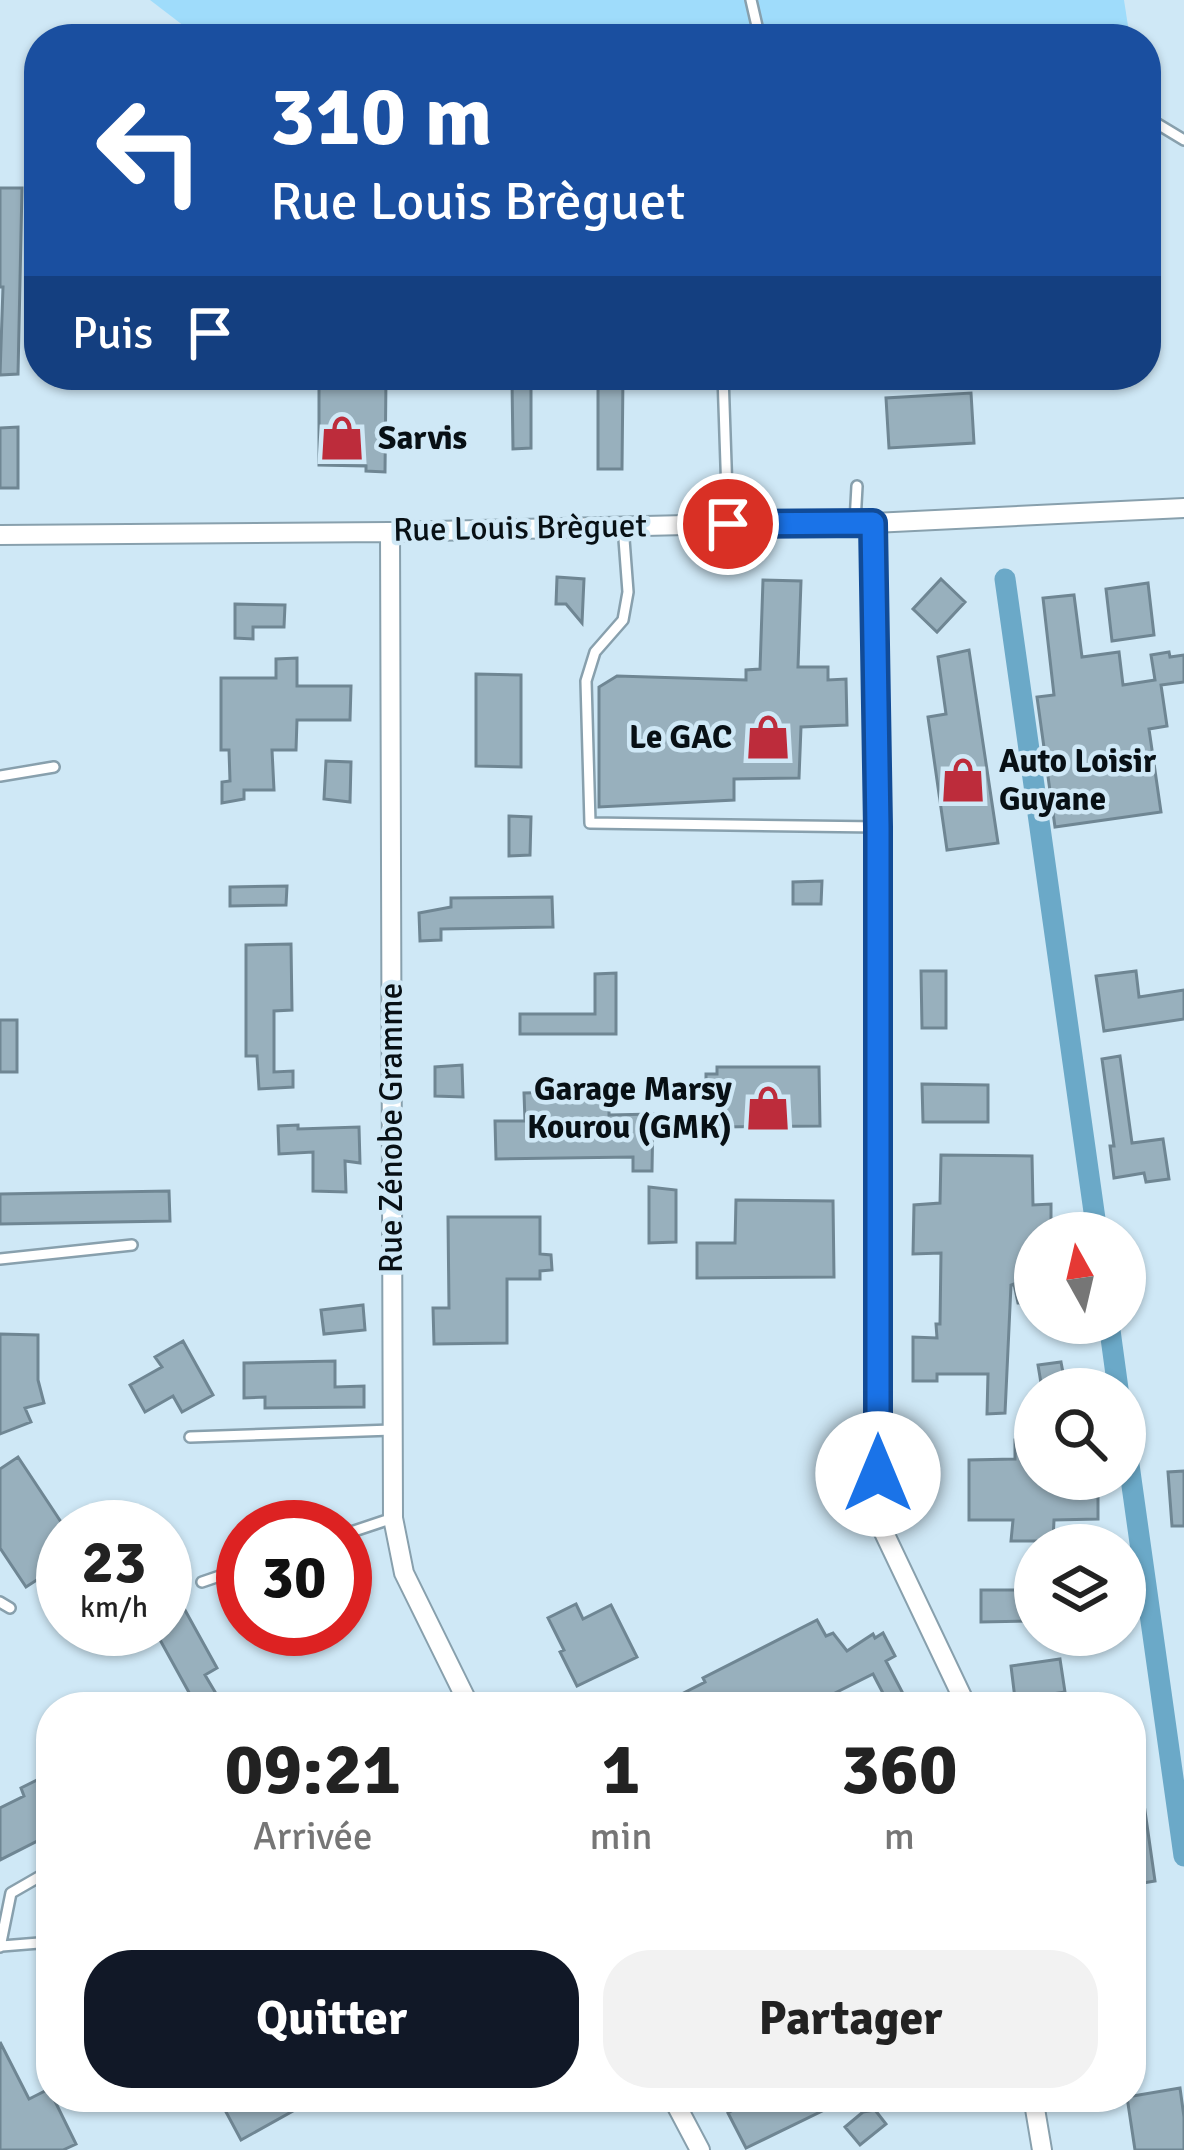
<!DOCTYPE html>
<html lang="fr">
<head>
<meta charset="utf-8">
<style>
  body { margin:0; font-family:Signika,sans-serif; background:#f2f2f2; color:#222; height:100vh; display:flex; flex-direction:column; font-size:45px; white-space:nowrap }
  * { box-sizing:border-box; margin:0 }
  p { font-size:39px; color:#767676 }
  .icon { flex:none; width:66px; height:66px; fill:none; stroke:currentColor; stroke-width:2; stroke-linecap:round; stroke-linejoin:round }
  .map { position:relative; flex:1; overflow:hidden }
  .panel { position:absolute; left:36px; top:1692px; width:1110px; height:420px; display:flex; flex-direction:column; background:#fff; border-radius:48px; box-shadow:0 3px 9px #0004 }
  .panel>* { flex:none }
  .banner { position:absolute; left:24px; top:24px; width:1137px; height:366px; border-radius:48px; box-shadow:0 3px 9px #0004; background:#1a4fa0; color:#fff; overflow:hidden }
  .needle { width:78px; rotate:352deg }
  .fabs { position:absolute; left:1014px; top:1212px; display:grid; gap:24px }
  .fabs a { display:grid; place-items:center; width:132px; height:132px; border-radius:50%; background:#fff; box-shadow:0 3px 9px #0004; font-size:60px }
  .speed { position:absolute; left:36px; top:1500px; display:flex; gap:24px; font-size:60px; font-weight:700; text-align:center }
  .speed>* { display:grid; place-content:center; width:156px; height:156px; border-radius:50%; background:#fff; box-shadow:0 3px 9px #0004; line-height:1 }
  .speed small { font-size:30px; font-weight:400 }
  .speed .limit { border:18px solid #d22; background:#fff; color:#111 }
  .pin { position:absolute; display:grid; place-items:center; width:102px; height:102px; color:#fff; margin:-51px; border:6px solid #fff; border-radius:50%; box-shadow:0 3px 12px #0007 }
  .me { position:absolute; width:132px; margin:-66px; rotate:0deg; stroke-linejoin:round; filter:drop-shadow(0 0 9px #0008) }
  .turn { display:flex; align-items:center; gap:42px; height:252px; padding:0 48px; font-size:54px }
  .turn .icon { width:156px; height:156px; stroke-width:2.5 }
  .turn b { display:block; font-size:84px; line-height:102px }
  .then { display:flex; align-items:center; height:114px; padding:0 48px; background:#0003; gap:24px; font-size:45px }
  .eta { display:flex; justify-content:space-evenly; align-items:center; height:204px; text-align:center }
  .eta b { font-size:72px; font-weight:700; line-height:84px }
  .button { display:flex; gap:24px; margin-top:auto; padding:24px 48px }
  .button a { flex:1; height:138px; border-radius:48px; background:#111827; color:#fff; font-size:48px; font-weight:700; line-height:138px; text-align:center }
  .button a+a { background:#f2f2f2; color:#222 }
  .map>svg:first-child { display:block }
  .green { fill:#9fdcfb }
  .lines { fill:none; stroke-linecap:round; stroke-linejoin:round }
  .canal { stroke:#6ba9c8; stroke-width:21 }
  .building { fill:#98b0bd; stroke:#6f8693; stroke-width:3 }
  .lane-casing { stroke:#88a0ad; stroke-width:14 }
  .street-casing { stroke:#88a0ad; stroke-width:22 }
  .lane { stroke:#fff; stroke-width:9 }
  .street { stroke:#fff; stroke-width:18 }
  .route-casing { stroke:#114b97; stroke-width:30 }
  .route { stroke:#1a73e8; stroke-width:21 }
  .labels { text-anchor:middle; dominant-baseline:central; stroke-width:9; stroke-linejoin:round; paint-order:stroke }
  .poi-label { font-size:33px; font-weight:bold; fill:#081015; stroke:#cfe8f6; text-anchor:start }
  .street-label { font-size:33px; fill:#081015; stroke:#cfe8f6 }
</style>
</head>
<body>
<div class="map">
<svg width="1184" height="2150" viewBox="0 0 1184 2150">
  <rect width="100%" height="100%" fill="#cfe8f6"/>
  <!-- green -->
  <path class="green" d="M150,0h974l6,39h-929z"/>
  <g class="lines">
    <!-- canal -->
    <path class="canal" d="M1005,579l92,654
      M1109,1323l9,66
      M1125,1436l59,420"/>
  </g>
  <!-- building -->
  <path class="building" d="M0,188h22l-4,186 -18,1 3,-88h-3z
    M598,375h25l-1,94h-24z
    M319,378h67l-1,94 -19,-1v-5l-47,-1z
    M512,381l19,1v66l-18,1z
    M971,393l3,50 -85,5 -3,-50z
    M18,427v61h-18v-60z
    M557,577l27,2 -2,44 -16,-19h-10z
    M941,579l24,23 -28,30 -24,-23z
    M763,580l38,1 -3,86h30v13l18,-1 1,46 -46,2 -2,51 -65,1v21l-135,7v-120l18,-11 129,4v-10l14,-1z
    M1148,583l6,52 -42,6 -6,-52z
    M1074,595l8,62 37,-5 4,33 32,-5 -4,-25 18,-3 1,5 14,-2v27l-23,3 6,41 -18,3 12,83 -106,15 -18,-130 17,-2 -11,-97z
    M235,604l50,1 -1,22h-31v12l-18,-1z
    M969,650l29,193 -51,7 -19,-133 18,-3 -8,-57z
    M297,658v28h54l-1,34h-53l-1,30h-24l2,40h-30v9l-22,4v-21l8,-1 -1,-31h-8v-72h55v-19z
    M476,674l45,1v92l-45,-1z
    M326,761l25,1 -1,40 -26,-3z
    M509,816l22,1 -1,38 -21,1z
    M822,881l-1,23h-28v-22z
    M287,886l-1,19 -56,1v-19z
    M552,897l1,30 -112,2v11l-21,1 -1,-28 32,-6v-9z
    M291,944l1,66 -18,1v61l19,-1v16l-34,2 -2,-33h-11v-111z
    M921,971h25v57h-24z
    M1136,971l3,26 45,-7v29l-80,12 -8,-55z
    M616,973v61h-96v-20h75v-40z
    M0,1020h17v52h-17z
    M1120,1056l12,87 31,-4 6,40 -23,3 -2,-9 -30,5 -4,-32h4l-12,-87z
    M462,1065l1,32 -28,-1v-29z
    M717,1067h102l1,59 -103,1v-36l-11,2v-19h11z
    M922,1084l66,1v37h-65z
    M609,1091v24l44,-1 -1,57h-19v-14l-137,2 -1,-38h30l-1,-28z
    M298,1125v4l61,-2 1,36 -15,-2 1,31 -33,-1v-39l-34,2 -1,-28z
    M941,1155l91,1 1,49 18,-1v29h-16v21h-3v49h-14l-4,-19 -3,1 -6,128 -18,1 1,-40h-51v7h-24v-44l24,1 -1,-14h4l1,-71 -28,1 1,-49 26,-2z
    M649,1187l27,3v52l-27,1z
    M169,1191l1,30 -170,3v-30z
    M736,1200l97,1 1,76 -137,1v-35h38z
    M448,1217h92v37l11,1 1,15 -12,1v8h-33v64l-73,1 -1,-36h16z
    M363,1305l2,25 -41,4 -3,-24z
    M0,1334l38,1v45l6,23 -19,5 6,14 -31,12z
    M183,1341l30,54 -31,17 -9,-16 -28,16 -15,-27 32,-18 -7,-10z
    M335,1361v26l29,-1v21l-99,1v-11l-21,1v-35z
    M1061,1362l5,27h-24l-4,-24z
    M1015,1440h20v39h63v40l-44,1 -1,21h-42l2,-21h-44v-60l46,-1z
    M18,1457l45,68v38l-37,24 -26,-39v-79z
    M1184,1471v55h-12l-4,-54z
    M356,1543l12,22 -23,14v-29z
    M165,1574l52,94 -12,7 19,32h-27l-43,-78h11z
    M981,1590h50v31l-50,1z
    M576,1604l7,15 28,-14 26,52 -60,29 -17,-34 4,-2 -16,-32z
    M817,1620l9,16 7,-3 14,18 26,-17 2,4 8,-5 12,23 -9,5 24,46h-23l-2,-10 -12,-23 -66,33h-151l49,-25 -2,-4z
    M1060,1659l5,33 -13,2 1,13h-37l-5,-41z
    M51,1773v61l-51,26v-52l24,-12 -3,-8z
    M1131,1783h10l14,98 -24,4z
    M0,2042l29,57 20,-10 27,55 -13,6h-63z
    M1180,2088l4,29v33h-49l-8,-53z
    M218,2097h100l-77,43z
    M755,2097h96l-105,51 -18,-35z
    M875,2110l11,14 -26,21 -15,-18 18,-15z"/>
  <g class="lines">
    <!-- lane casing -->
    <g class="lane-casing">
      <path id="lane" d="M751,0l9,39
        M1146,117l38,23
        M723,375l5,149
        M855,522l2,-36
        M623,526l5,66 -5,28 -28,32 -9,29 4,142 288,4
        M0,776l54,-9
        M0,1259l132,-14
        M190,1437l202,-7
        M345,1534l48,-16
        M202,1582l41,-14
        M0,1602l10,6
        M2,1946l37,-3
        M0,1947l11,-54 40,-23
        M166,2102l8,-5"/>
    </g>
    <!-- street casing -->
    <g class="street-casing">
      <path id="street" d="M873,523l5,304v693l89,187
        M390,532l3,986 11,55 66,134
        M0,535l390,-3 338,-8 145,-1 311,-15
        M672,2097l28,53
        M1033,2097l9,53"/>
    </g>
    <!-- lane -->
    <use href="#lane" class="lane"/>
    <!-- street -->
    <use href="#street" class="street"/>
  </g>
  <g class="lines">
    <!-- route casing -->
    <g class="route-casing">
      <path id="route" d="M728,524l145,-1 5,304v647"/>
    </g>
    <!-- route -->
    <use href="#route" class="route"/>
  </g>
  <!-- icons -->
  <defs>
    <g id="shop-bare" transform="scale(3.6)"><path d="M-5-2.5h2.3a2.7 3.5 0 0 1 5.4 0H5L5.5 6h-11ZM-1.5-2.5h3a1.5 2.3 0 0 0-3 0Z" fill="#bd2c3b" stroke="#cfe8f6" stroke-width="2.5" paint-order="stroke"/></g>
  </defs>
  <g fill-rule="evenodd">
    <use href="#shop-bare" x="342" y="438"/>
    <use href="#shop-bare" x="768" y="737"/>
    <use href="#shop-bare" x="963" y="780"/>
    <use href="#shop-bare" x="768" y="1108"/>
  </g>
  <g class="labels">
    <!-- poi labels -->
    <g class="poi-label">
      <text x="378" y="438">Sarvis</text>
      <text x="732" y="737" text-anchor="end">Le GAC</text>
      <text x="999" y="761">Auto Loisir<tspan x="999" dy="38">Guyane</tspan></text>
      <text x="732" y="1089" text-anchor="end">Garage Marsy<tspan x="732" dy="38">Kourou (GMK)</tspan></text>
    </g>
    <!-- street labels -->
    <g class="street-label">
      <text transform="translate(520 528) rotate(-1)">Rue Louis Brèguet</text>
      <text transform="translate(391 1128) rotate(-90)">Rue Zénobe Gramme</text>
    </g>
  </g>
</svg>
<div class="fabs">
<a><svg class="needle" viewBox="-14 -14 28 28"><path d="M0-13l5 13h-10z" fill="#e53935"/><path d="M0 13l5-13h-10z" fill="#767676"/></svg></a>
<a><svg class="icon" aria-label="search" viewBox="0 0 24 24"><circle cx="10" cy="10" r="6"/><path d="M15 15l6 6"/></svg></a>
<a><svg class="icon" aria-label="layers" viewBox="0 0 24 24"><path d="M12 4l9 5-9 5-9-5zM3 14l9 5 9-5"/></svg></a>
</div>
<div class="speed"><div>23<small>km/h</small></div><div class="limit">30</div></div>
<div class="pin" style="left:728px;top:524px;background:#d93025"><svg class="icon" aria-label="arrive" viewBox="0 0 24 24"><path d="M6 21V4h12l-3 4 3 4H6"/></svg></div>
<svg class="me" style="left:878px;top:1474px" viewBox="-20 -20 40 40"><circle r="19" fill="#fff"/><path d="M0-13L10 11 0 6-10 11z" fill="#1a73e8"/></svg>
<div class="banner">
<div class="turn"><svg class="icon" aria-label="left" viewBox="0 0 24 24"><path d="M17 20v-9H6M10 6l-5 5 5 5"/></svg><div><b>310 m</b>Rue Louis Brèguet</div></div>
<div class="then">Puis<svg class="icon" aria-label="arrive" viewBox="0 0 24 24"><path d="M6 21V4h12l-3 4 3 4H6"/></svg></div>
</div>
<section class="panel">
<div class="eta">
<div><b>09:21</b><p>Arrivée</p></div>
<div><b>1</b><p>min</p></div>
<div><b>360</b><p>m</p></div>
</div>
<div class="button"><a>Quitter</a><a>Partager</a></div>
</section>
</div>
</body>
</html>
